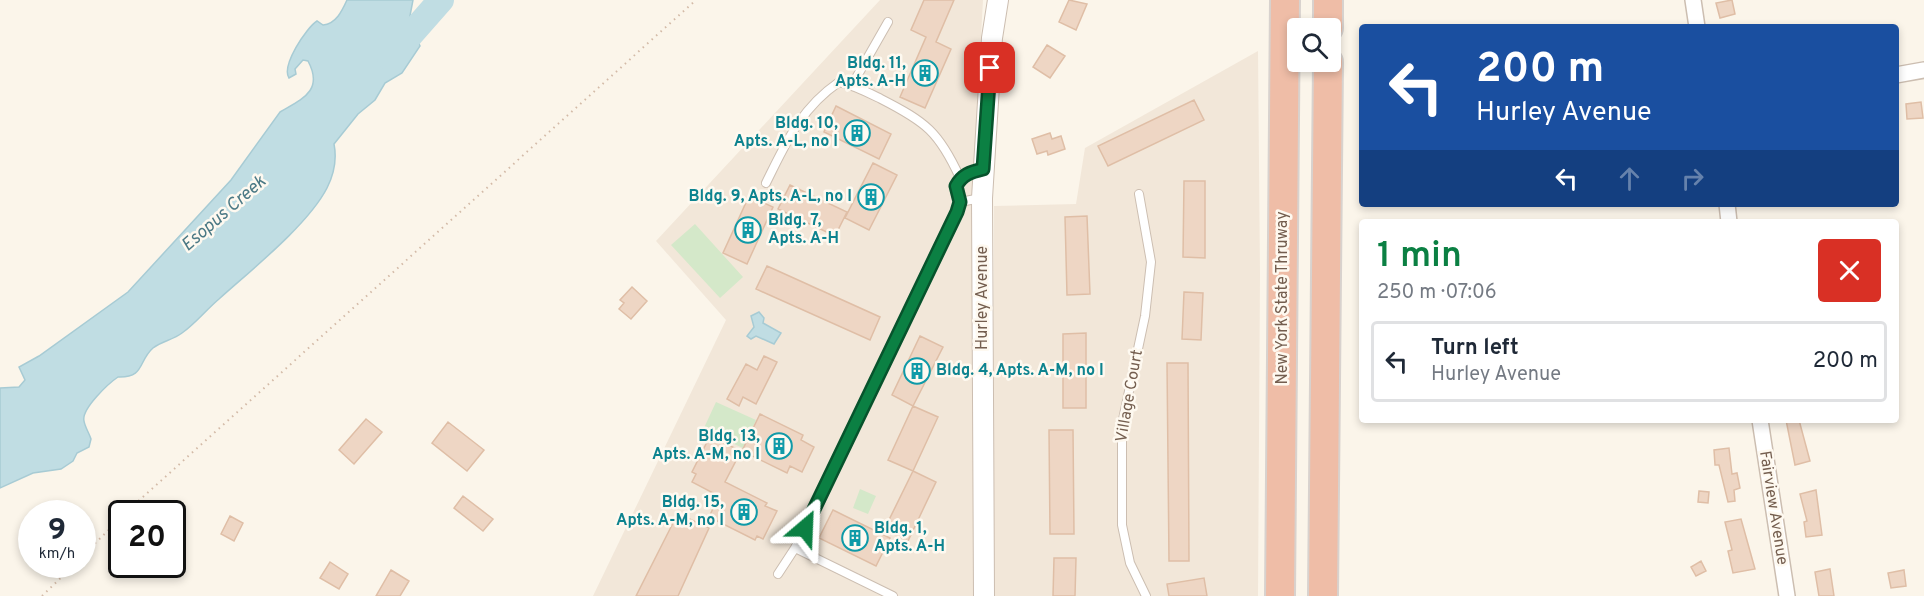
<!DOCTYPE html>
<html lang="en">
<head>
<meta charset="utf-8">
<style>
  body { margin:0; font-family:Overpass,sans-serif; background:#f6f6f7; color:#1f2937; height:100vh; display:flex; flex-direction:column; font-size:22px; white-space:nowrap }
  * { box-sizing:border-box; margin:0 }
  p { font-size:20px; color:#747a83 }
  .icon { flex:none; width:33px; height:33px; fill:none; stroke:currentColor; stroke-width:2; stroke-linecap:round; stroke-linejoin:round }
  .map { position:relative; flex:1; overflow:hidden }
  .details { position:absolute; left:1359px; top:219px; width:540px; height:204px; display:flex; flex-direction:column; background:#fff; border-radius:6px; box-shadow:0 3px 9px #0003 }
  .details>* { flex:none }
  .top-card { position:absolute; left:1359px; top:24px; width:540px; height:183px; border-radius:6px; box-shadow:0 3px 9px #0003; background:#1a4fa0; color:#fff; overflow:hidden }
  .fabs { position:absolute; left:1287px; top:18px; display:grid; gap:12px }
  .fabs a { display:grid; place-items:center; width:54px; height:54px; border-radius:6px; background:#fff; box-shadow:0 3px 9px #0003; font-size:30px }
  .speed { position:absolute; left:18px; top:500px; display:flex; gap:12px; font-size:30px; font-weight:700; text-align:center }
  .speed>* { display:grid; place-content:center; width:78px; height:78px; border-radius:50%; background:#fff; box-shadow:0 3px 9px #0003; line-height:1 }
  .speed small { font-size:15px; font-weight:400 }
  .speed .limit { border:3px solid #111; border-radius:9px; background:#fff; color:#111 }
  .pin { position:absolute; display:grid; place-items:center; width:51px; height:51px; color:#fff; margin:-26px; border-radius:12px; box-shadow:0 3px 9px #0006 }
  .me { position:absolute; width:66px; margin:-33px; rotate:26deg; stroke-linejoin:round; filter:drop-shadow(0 0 4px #0008) }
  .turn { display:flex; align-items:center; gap:21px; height:126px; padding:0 18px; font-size:27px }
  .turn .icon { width:78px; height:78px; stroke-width:2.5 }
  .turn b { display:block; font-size:42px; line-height:51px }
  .lanes { display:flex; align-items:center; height:57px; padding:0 18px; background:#0003; justify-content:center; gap:30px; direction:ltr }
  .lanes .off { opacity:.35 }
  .round { display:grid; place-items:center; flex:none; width:63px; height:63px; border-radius:6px; background:#f6f6f7 }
  .head { display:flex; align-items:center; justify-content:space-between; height:102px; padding:0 18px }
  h1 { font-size:36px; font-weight:600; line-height:45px; color:#0b8043 }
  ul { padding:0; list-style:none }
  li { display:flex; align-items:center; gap:18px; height:81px; margin:0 12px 9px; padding:0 6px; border:3px solid #e0e1e3; border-radius:6px }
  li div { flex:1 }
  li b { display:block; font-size:22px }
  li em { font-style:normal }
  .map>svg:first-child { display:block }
  .residential { fill:#f2e7d9 }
  .green { fill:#d4e8c9 }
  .water { fill:#c0dde3; stroke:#a7cbd4; stroke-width:1.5 }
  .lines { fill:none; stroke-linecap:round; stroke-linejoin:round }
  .river { stroke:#c0dde3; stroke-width:26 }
  .building { fill:#eed6c4; stroke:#dfbea6; stroke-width:1.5 }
  .service-casing { stroke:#ccbeb1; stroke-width:10 }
  .minor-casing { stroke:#ccbeb1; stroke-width:18 }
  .tertiary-casing { stroke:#ccbeb1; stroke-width:22 }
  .motorway-casing { stroke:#d8d2ce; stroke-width:32 }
  .path { stroke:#d3baa7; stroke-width:2; stroke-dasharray:1.5 4.5; stroke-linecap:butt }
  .service { stroke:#fff; stroke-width:8 }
  .minor { stroke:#fff; stroke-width:15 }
  .tertiary { stroke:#fff; stroke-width:20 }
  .motorway { stroke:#efbda7; stroke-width:28 }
  .route-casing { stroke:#07532c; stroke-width:15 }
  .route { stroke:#0b8043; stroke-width:10 }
  .labels { text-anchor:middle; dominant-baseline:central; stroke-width:5; stroke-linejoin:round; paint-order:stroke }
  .culture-label { font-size:16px; font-weight:bold; fill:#0d838f; stroke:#fef9f0; text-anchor:end }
  .street-label { font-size:16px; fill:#745e4f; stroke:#fef9f0 }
  .water-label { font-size:18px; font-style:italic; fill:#4b7985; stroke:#fef9f0 }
</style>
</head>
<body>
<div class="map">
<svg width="1924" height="596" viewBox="0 0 1924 596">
  <rect width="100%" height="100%" fill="#fbf5ea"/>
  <!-- residential -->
  <path class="residential" d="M880,0h103l-9,161v435h-381l133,-276 -70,-79z
    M1258,51l2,223 -2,322h-264v-390l82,-2 9,-56z"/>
  <!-- green -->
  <path class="green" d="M695,224l48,53 -23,21 -49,-53z
    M716,402l40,18 -13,28 -40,-18z
    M860,489l16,7 -8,18 -15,-6z"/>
  <!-- water -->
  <path class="water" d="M347,0h66l-4,21 11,25 -18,27 -17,10 -10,17 -17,14 -24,30c3,15 0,30 -7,44 -19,37 -77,83 -108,111 -13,11 -24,25 -37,34 -9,7 -20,8 -29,15 -15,13 -8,30 -35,29 -9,6 -37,32 -34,44 1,6 5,12 7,18l-2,8 -12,6 -4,8 -12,8 -28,4 -33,15v-100l19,-1 6,-7 -6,-13 20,-11 89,-64 103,-112 49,-68c22,-13 44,-21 28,-51l-5,-1 -8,9 1,5 -7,4c-8,-12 17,-50 28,-57l6,4c13,-1 19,-14 24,-25z
    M759,312l5,6 -1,5 18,10 -7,11 -18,-8 -5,3 -4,-3 7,-9 -3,-11z"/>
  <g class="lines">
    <!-- river -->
    <path class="river" d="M390,58l51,-58"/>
  </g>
  <!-- building -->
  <path class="building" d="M924,0h30l-18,42 15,7 -26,59 -25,-11 26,-60 -15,-7z
    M1069,0l18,4 -11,26 -17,-8z
    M1732,0l3,14 -15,4 -4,-15z
    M1047,45l18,11 -15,22 -17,-11z
    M1194,100l10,20 -96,46 -10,-20z
    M1921,102l2,16 -16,1 -1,-15z
    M836,106l55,28 -12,25 -55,-27z
    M1050,133l2,6 9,-3 4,13 -17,6 -1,-4 -10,3 -5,-15z
    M873,163l24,12 -28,55 -24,-12z
    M1184,181h21v77l-22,-1z
    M790,185l57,27 -12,24 -57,-27z
    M749,196l24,11 -26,57 -24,-11z
    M1087,216l3,78 -23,1 -2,-78z
    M767,266l113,51 -10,23 -114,-51z
    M632,287l15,14 -16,18 -12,-10 5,-6 -4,-3z
    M1184,292l19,1 -2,47 -19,-1z
    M1086,333v75h-23v-74z
    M920,336l23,11 -30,59 -21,-11z
    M764,356l13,6 -21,42 -13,-7 -4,9 -12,-7 19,-35 11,6z
    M1167,363h21l1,198h-20z
    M913,406l25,11 -25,54 -25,-11z
    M760,414l43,21 -2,5 13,7 -12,25 -12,-6 -3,7 -45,-22z
    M366,419l16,13 -28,32 -15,-14z
    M1786,420h13l11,41 -15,4z
    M448,422l36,28 -17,21 -35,-28z
    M1049,430h24l1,104h-24z
    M709,438l4,2 1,-2 27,13 -16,31 42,21 -2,3 12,5 -14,28 -6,-3 -2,4 -46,-23 10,-21 -27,-14 4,-8 -4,-2z
    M1729,448l3,26 5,-1 3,15 -6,2 1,11 -7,1 -9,-37h-4l-1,-15z
    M913,471l23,11 -28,59 -24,-11z
    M1816,490l6,45 -16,2 -2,-15 3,-1 -7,-27z
    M1699,491l10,1 -1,11 -10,-1z
    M463,496l30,23 -10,12 -29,-23z
    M833,510l57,28 -14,28 -57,-28z
    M681,515l28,13 -31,68h-42l38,-75 4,1z
    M230,516l13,7 -9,18 -13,-7z
    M1741,519l14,50 -22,4 -5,-22 4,-1 -7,-28z
    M1054,558h22l-1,38h-22z
    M1701,561l5,10 -10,5 -5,-9z
    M330,562l18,12 -9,15 -19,-11z
    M1830,569l4,27h-15l-4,-24z
    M391,570l18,11 -9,15h-24z
    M1904,570l2,16 -15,2 -3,-15z
    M1204,578l3,18h-38l-2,-12z"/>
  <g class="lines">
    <!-- service casing -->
    <g class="service-casing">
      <path id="service" d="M852,85l36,-63
        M766,183c20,-40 34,-74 73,-101 15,3 28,10 42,17 45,23 58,33 79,79
        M1139,194l12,68 -6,54 -23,108v101l8,38 16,33
        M960,202l21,-4
        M795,548l98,48
        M778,574l17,-26 162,-336 3,-10 -4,-16c6,-11 14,-14 27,-17"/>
    </g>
    <!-- minor casing -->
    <g class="minor-casing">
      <path id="minor" d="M1693,0l4,27
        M1896,75l28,-5
        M1727,204l2,18
        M1760,420l27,176"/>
    </g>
    <!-- tertiary casing -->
    <g class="tertiary-casing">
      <path id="tertiary" d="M984,596l-2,-398 10,-160 6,-38"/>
    </g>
    <!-- motorway casing -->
    <g class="motorway-casing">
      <path id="motorway" d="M1328,28v-28
        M1280,596l5,-596
        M1323,596l5,-534"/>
    </g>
    <!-- path -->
    <path class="path" d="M125,513l571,-513
      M82,556l40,-39
      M42,596l33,-32"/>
    <!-- service -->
    <use href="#service" class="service"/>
    <!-- minor -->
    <use href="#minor" class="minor"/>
    <!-- tertiary -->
    <use href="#tertiary" class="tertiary"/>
    <!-- motorway -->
    <use href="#motorway" class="motorway"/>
  </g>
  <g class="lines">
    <!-- route casing -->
    <g class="route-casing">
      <path id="route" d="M805,528l152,-316 3,-10 -4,-16c6,-11 14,-14 27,-17l7,-101"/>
    </g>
    <!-- route -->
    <use href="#route" class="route"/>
  </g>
  <!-- icons -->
  <defs>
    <g id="building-ring" transform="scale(1.35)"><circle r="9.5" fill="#fef9f0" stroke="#0f9aa8" stroke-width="1.5"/><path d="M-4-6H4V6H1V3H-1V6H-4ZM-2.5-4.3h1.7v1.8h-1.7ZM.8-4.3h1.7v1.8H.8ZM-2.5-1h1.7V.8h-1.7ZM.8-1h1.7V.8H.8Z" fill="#0f9aa8"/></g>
  </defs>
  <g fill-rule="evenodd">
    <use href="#building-ring" x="925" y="73"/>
    <use href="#building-ring" x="857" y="133"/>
    <use href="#building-ring" x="871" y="197"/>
    <use href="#building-ring" x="748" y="230"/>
    <use href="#building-ring" x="917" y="371"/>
    <use href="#building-ring" x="779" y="446"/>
    <use href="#building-ring" x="744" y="512"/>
    <use href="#building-ring" x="855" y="538"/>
  </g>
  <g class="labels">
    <!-- culture labels -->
    <g class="culture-label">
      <text x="906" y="64">Bldg. 11,<tspan x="906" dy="18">Apts. A-H</tspan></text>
      <text x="838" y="124">Bldg. 10,<tspan x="838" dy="18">Apts. A-L, no I</tspan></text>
      <text x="852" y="197">Bldg. 9, Apts. A-L, no I</text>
      <text x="768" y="221" text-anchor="start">Bldg. 7,<tspan x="768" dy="18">Apts. A-H</tspan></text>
      <text x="936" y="371" text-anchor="start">Bldg. 4, Apts. A-M, no I</text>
      <text x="760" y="437">Bldg. 13,<tspan x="760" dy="18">Apts. A-M, no I</tspan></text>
      <text x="724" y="503">Bldg. 15,<tspan x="724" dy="18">Apts. A-M, no I</tspan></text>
      <text x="874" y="529" text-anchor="start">Bldg. 1,<tspan x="874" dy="18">Apts. A-H</tspan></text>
    </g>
    <!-- street labels -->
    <g class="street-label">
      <text transform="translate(983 298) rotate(-90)">Hurley Avenue</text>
      <text transform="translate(1283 298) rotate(-90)">New York State Thruway</text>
      <text transform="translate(1130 396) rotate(-80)">Village Court</text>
      <text transform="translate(1773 508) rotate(81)">Fairview Avenue</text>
    </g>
    <!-- water labels -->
    <g class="water-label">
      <text transform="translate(224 214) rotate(-41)">Esopus Creek</text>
    </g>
  </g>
</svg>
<div class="fabs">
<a><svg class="icon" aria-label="search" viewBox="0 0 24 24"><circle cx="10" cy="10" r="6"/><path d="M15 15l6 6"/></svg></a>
</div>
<div class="speed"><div>9<small>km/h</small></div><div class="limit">20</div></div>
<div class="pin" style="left:990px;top:68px;background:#d93025"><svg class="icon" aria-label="arrive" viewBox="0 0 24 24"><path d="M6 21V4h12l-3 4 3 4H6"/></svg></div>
<svg class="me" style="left:805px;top:528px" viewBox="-20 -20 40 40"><path d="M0-17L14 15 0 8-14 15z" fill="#0b8043" stroke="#fff" stroke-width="4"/></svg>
<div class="top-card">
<div class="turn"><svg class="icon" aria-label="left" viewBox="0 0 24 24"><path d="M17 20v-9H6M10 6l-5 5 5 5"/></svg><div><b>200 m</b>Hurley Avenue</div></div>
<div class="lanes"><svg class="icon" aria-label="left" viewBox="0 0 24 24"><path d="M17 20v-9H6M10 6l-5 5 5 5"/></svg><svg class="icon off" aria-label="ahead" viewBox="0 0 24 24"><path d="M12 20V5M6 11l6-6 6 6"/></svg><svg class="icon off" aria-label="right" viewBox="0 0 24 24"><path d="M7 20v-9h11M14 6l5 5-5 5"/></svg></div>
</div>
<section class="details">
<div class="head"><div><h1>1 min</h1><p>250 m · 07:06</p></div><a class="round" style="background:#d93025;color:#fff"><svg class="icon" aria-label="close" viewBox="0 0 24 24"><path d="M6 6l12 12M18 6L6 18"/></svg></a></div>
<ul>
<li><svg class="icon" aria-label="left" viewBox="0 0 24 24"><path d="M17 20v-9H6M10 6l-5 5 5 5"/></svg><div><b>Turn left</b><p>Hurley Avenue</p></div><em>200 m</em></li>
</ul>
</section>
</div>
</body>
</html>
